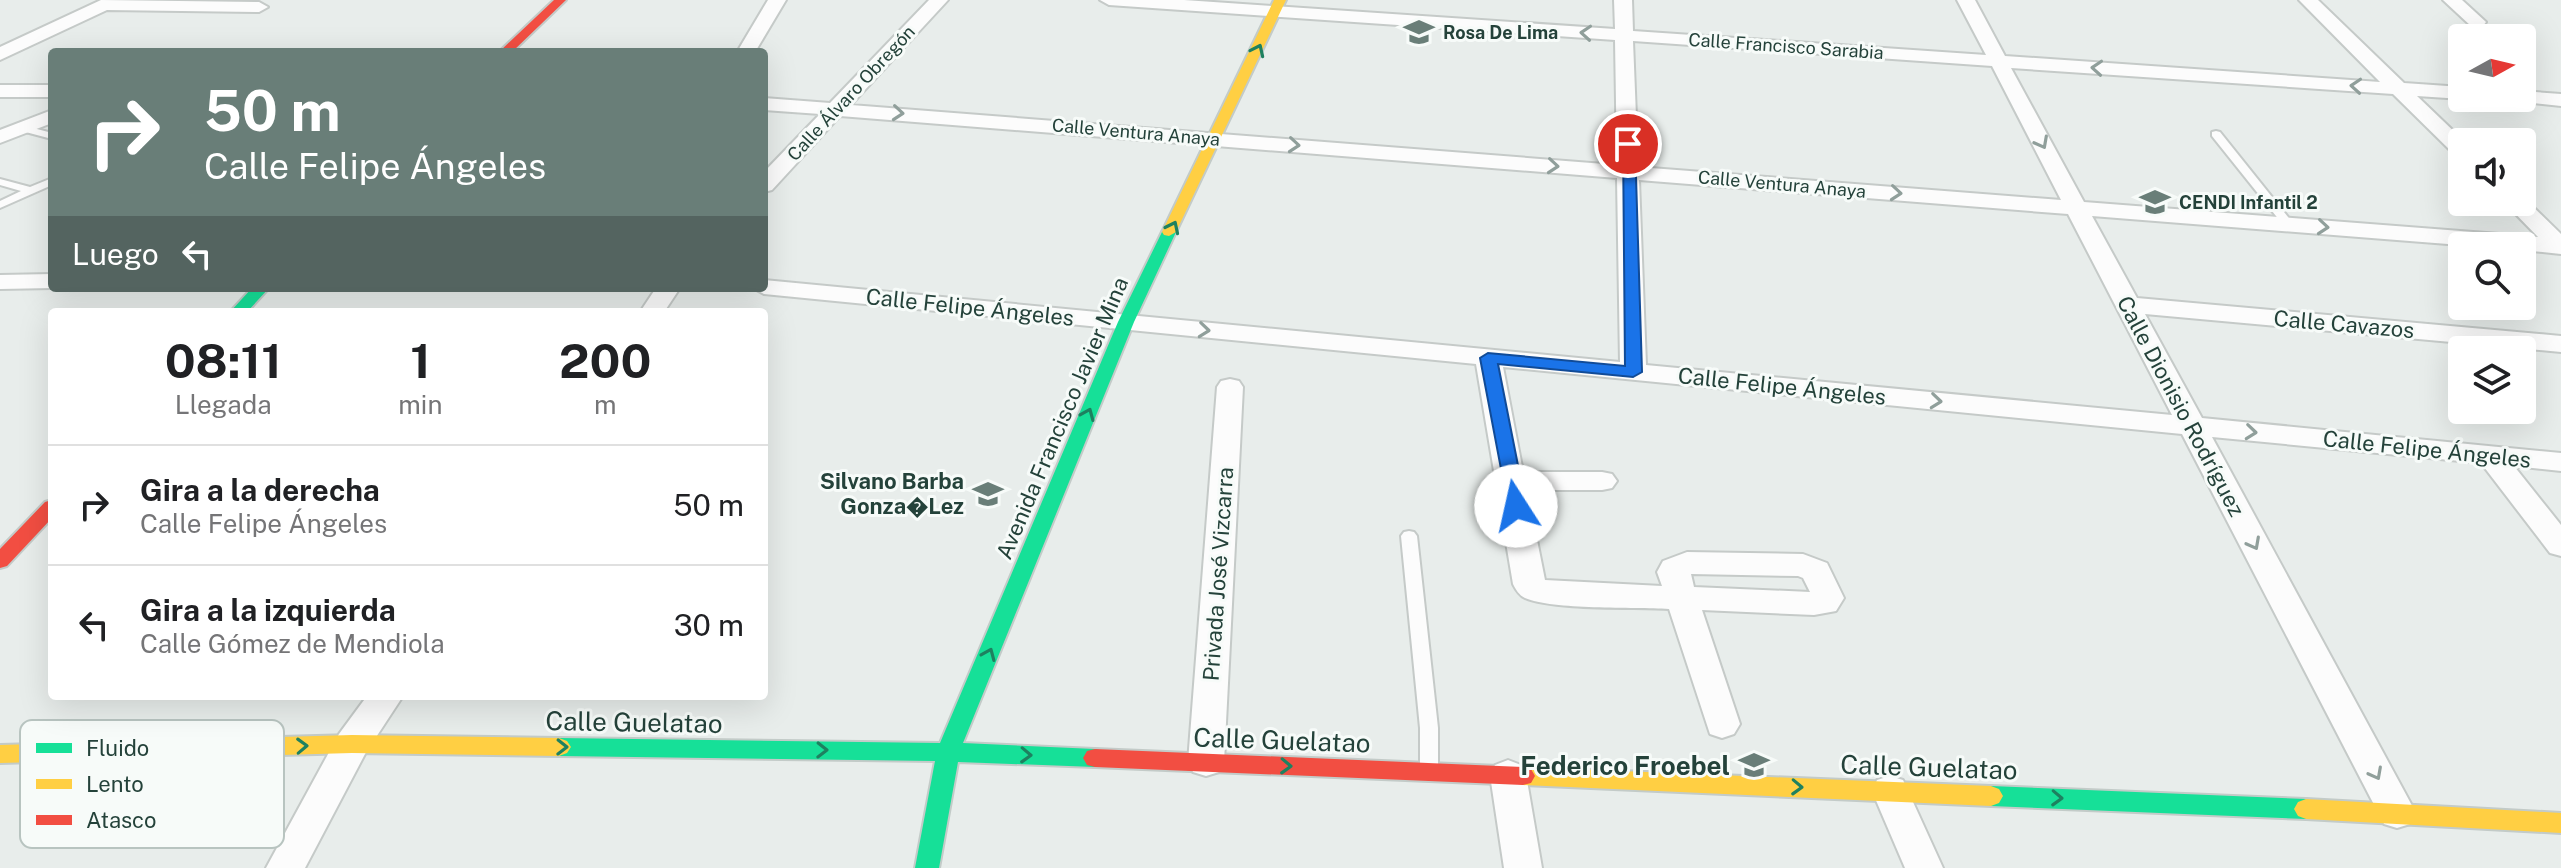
<!DOCTYPE html>
<html lang="es">
<head>
<meta charset="utf-8">
<style>
  body { margin:0; font-family:"Public Sans",sans-serif; background:#f6f6f6; color:#202124; height:100vh; display:flex; flex-direction:column; font-size:30px; white-space:nowrap }
  * { box-sizing:border-box; margin:0 }
  p { font-size:26px; color:#757577 }
  .icon { flex:none; width:44px; height:44px; fill:none; stroke:currentColor; stroke-width:2; stroke-linecap:round; stroke-linejoin:round }
  .map { position:relative; flex:1; overflow:hidden }
  .panel { position:absolute; left:48px; top:308px; width:720px; height:392px; display:flex; flex-direction:column; background:#fff; border-radius:8px; box-shadow:0 8px 32px #0002 }
  .panel>* { flex:none }
  .guide { position:absolute; left:48px; top:48px; width:720px; height:244px; border-radius:8px; box-shadow:0 8px 32px #0002; background:#697e78; color:#fff; overflow:hidden }
  .needle { width:52px; rotate:82deg }
  .fabs { position:absolute; left:2448px; top:24px; display:grid; gap:16px }
  .fabs a { display:grid; place-items:center; width:88px; height:88px; border-radius:8px; background:#fff; box-shadow:0 8px 32px #0002; font-size:40px }
  .pin { position:absolute; display:grid; place-items:center; width:68px; height:68px; color:#fff; margin:-34px; border:4px solid #fff; border-radius:50%; box-shadow:0 2px 8px #0007 }
  .me { position:absolute; width:88px; margin:-44px; rotate:350deg; stroke-linejoin:round; filter:drop-shadow(0 0 6px #0008) }
  .turn { display:flex; align-items:center; gap:28px; height:168px; padding:0 24px; font-size:36px }
  .turn .icon { width:104px; height:104px; stroke-width:2.5 }
  .turn b { display:block; font-size:56px; line-height:68px }
  .then { display:flex; align-items:center; height:76px; padding:0 24px; background:#0003; gap:16px; font-size:30px }
  .eta { display:flex; justify-content:space-evenly; align-items:center; height:136px; text-align:center }
  .eta b { font-size:48px; font-weight:700; line-height:56px }
  ul { padding:0; list-style:none }
  li { display:flex; align-items:center; gap:24px; height:120px; padding:0 24px; border-top:2px solid #e0e0e0 }
  li div { flex:1 }
  li b { display:block; font-size:30px }
  li em { font-style:normal }
  .map>svg:first-child { display:block }
  .lines { fill:none; stroke-linecap:round; stroke-linejoin:round }
  .lane-casing { stroke:#c5cac8; stroke-width:4 }
  .street-casing { stroke:#c5cac8; stroke-width:4 }
  .fast-casing { stroke:#c3cbc8; stroke-width:4 }
  .slow-casing { stroke:#c3cbc8; stroke-width:4 }
  .jam-casing { stroke:#c3cbc8; stroke-width:4 }
  .lane { fill:#fcfcfc; fill-rule:evenodd }
  .street { fill:#fcfcfc; fill-rule:evenodd }
  .fast { fill:#16e098; fill-rule:evenodd }
  .slow { fill:#ffcf43; fill-rule:evenodd }
  .jam { fill:#f24e42; fill-rule:evenodd }
  .oneway { stroke:#909f9b }
  .oneway2 { stroke:#1e8160 }
  .route { fill:#1a73e8; stroke:#114b97; stroke-width:2 }
  .labels { text-anchor:middle; dominant-baseline:central; stroke-width:6; stroke-linejoin:round; paint-order:stroke }
  .far-poi-label { font-size:18px; font-weight:bold; fill:#24423a; stroke:#f7fbf9; text-anchor:start }
  .far-street-label { font-size:18px; fill:#24423a; stroke:#f7fbf9 }
  .street-label { font-size:22px; fill:#24423a; stroke:#f7fbf9 }
  .poi-label { font-size:22px; font-weight:bold; fill:#24423a; stroke:#f7fbf9; text-anchor:end }
  .near-street-label { font-size:26px; fill:#24423a; stroke:#f7fbf9 }
  .near-poi-label { font-size:26px; font-weight:bold; fill:#24423a; stroke:#f7fbf9; text-anchor:end }
  .key { fill:#f7fbf9; stroke:#b8c4c0; stroke-width:2 }
  .key-label { font-size:22px; fill:#24423a }
</style>
</head>
<body>
<div class="map">
<svg width="2561" height="868" viewBox="0 0 2561 868">
  <rect width="100%" height="100%" fill="#e8edeb"/>
  <g class="lines">
    <!-- lane casing -->
    <g class="lane-casing">
      <path id="lane" d="M22,125l30,8v6l-34,-9v-4z
        M2216,131l4,1 72,90v4h-8l-72,-90v-4z
        M52,178v7l-52,23v-7l21,-10 -21,-6v-6l30,8z
        M1409,531l5,1 3,4 21,192v39l-3,5 -6,2 -6,-2 -3,-5v-39l-19,-192 3,-4z"/>
    </g>
    <!-- street casing -->
    <g class="street-casing">
      <path id="street" d="M101,0l158,2 9,5 -9,5 -152,-2 -107,50v-13z
        M768,0h18l-31,52h-18z
        M929,0h19l-97,105 766,60 -2,-125 -506,-35 -9,-5h84l431,29 -1,-29h18l1,31 353,24 -29,-55h18l30,56 375,26 -81,-82h19l86,83 58,4v11h3l-3,1 -45,-3 48,46h-3v15l-7,-2 -62,-61 -382,-26 73,134 454,35 -34,-35h18l1,-5 38,37v20l-39,-4v-4h-49l-381,-30 45,82 424,38v16l-416,-38 57,104 359,35v18l-47,-5 47,59v31l-11,-3 -69,-90 -269,-26 204,376 -6,11 -13,4 -13,-4 -202,-390 -679,-67 20,105h79l10,2 5,7 -5,7 -10,2h-75l18,90 117,6 -5,-14 6,-11 24,-9 116,2 24,9 17,35 -8,13 -22,4 -112,-5 38,114 -6,10 -12,4 -12,-4 -41,-125c-34,-2 -117,1 -144,-11 -6,-3 -9,-8 -12,-14l-37,-220 -712,-70 -11,-6h11v-8l856,82 -3,-184 -777,-62 -68,74 -8,2v-20l56,-58 -56,-4v-12l66,5zM1633,41l359,25 69,134 -423,-33zM1639,180l429,34 104,201 -526,-50zM1691,574l107,2 5,2 7,14 -116,-5z
        M2443,0h19l24,22 -3,4h-12z
        M0,85h52v12h-52z
        M2522,91l39,3v12l-46,-5 -2,-3h9z
        M52,110v13l-52,20v-13z
        M52,274l1,14 -53,1v-14z
        M656,288h24l-16,24h-24z
        M1230,379l9,2 4,6 -19,375 -5,10 -13,4 -13,-4 -5,-10 29,-375 4,-6z
        M367,696h36l-38,58 -60,114h-39l73,-134z
        M1508,760l13,5 5,10 16,93h-38l-14,-93 5,-10z
        M1890,776l13,4 40,88h-38l-33,-77 5,-11z"/>
    </g>
    <!-- fast casing -->
    <g class="fast-casing">
      <path id="fast" d="M1169,228l7,4 -42,90 -171,421 132,6 8,2 4,7 -4,7 -8,2 -137,-5 -19,106h-24l20,-107 -376,-5 -8,-3 -4,-6 4,-6 8,-3 381,5 178,-421 44,-90z
        M252,288h17l-22,24h-17z
        M1991,786l315,13 8,3 4,7 -4,7 -8,3 -315,-13 -8,-3 -4,-7 4,-7z"/>
    </g>
    <!-- slow casing -->
    <g class="slow-casing">
      <path id="slow" d="M1274,0h12l-110,232 -7,4 -5,-1 -2,-3z
        M352,735l207,3 8,3 4,6 -4,6 -8,3 -207,-3 -352,10v-18z
        M1523,767l468,19 8,3 4,7 -4,7 -8,3 -468,-21 -8,-2 -4,-7 4,-7z
        M2306,799l255,14v20l-255,-14 -8,-3 -4,-7 4,-7z"/>
    </g>
    <!-- jam casing -->
    <g class="jam-casing">
      <path id="jam" d="M554,0h12l-54,52h-13z
        M52,500v18l-45,48 -7,2v-19l45,-47z
        M1095,749l428,18 8,2 4,7 -4,7 -8,2 -428,-18 -8,-2 -4,-7 4,-7z"/>
    </g>
    <!-- lane -->
    <use href="#lane" class="lane"/>
    <!-- street -->
    <use href="#street" class="street"/>
    <!-- fast -->
    <use href="#fast" class="fast"/>
    <!-- slow -->
    <use href="#slow" class="slow"/>
    <!-- jam -->
    <use href="#jam" class="jam"/>
  </g>
  <!-- one-way arrows -->
  <defs><path id="oneway-chevron" d="M-2-3.5L2.5 0L-2 3.5" fill="none" stroke-width="1.6" stroke-linecap="round" stroke-linejoin="round" transform="scale(2)"/></defs>
  <g class="oneway">
    <use href="#oneway-chevron" transform="translate(1586 33) rotate(-176)"/>
    <use href="#oneway-chevron" transform="translate(2097 68) rotate(-176)"/>
    <use href="#oneway-chevron" transform="translate(2356 86) rotate(-176)"/>
    <use href="#oneway-chevron" transform="translate(898 113) rotate(5)"/>
    <use href="#oneway-chevron" transform="translate(2042 143) rotate(62)"/>
    <use href="#oneway-chevron" transform="translate(1294 145) rotate(5)"/>
    <use href="#oneway-chevron" transform="translate(1553 166) rotate(5)"/>
    <use href="#oneway-chevron" transform="translate(1896 193) rotate(5)"/>
    <use href="#oneway-chevron" transform="translate(2323 227) rotate(5)"/>
    <use href="#oneway-chevron" transform="translate(1204 330) rotate(6)"/>
    <use href="#oneway-chevron" transform="translate(1936 401) rotate(6)"/>
    <use href="#oneway-chevron" transform="translate(2251 432) rotate(6)"/>
    <use href="#oneway-chevron" transform="translate(2254 544) rotate(62)"/>
    <use href="#oneway-chevron" transform="translate(2376 774) rotate(62)"/>
  </g>
  <g class="oneway2">
    <use href="#oneway-chevron" transform="translate(1258 50) rotate(-65)"/>
    <use href="#oneway-chevron" transform="translate(1173 227) rotate(-64)"/>
    <use href="#oneway-chevron" transform="translate(1088 414) rotate(-67)"/>
    <use href="#oneway-chevron" transform="translate(989 654) rotate(-67)"/>
    <use href="#oneway-chevron" transform="translate(302 746) rotate(-2)"/>
    <use href="#oneway-chevron" transform="translate(562 747) rotate(1)"/>
    <use href="#oneway-chevron" transform="translate(822 750) rotate(1)"/>
    <use href="#oneway-chevron" transform="translate(1026 755) rotate(2)"/>
    <use href="#oneway-chevron" transform="translate(1286 766) rotate(2)"/>
    <use href="#oneway-chevron" transform="translate(1797 787) rotate(2)"/>
    <use href="#oneway-chevron" transform="translate(2057 798) rotate(2)"/>
  </g>
  <!-- route -->
  <path class="route" d="M1623,141l12,3 7,228 -9,5 -135,-13 28,142 -3,5h-14l-29,-153 8,-5 137,13z"/>
  <!-- icons -->
  <defs>
    <g id="school-bare" transform="scale(2.4)"><path d="M0-5L7-2L0 1L-7-2ZM-4 1L0 2.5L4 1V4Q0 6-4 4Z" fill="#697e78" stroke="#f7fbf9" stroke-width="2.5" paint-order="stroke"/></g>
  </defs>
  <g fill-rule="evenodd">
    <use href="#school-bare" x="1419" y="32"/>
    <use href="#school-bare" x="2155" y="202"/>
    <use href="#school-bare" x="988" y="494"/>
    <use href="#school-bare" x="1754" y="765"/>
  </g>
  <g class="labels">
    <!-- far-poi labels -->
    <g class="far-poi-label">
      <text x="1443" y="32">Rosa De Lima</text>
      <text x="2179" y="202">CENDI Infantil 2</text>
    </g>
    <!-- far-street labels -->
    <g class="far-street-label">
      <text transform="translate(1786 46) rotate(4)">Calle Francisco Sarabia</text>
      <text transform="translate(851 93) rotate(-47)">Calle Álvaro Obregón</text>
      <text transform="translate(1136 132) rotate(5)">Calle Ventura Anaya</text>
      <text transform="translate(1782 184) rotate(5)">Calle Ventura Anaya</text>
    </g>
    <!-- street labels -->
    <g class="street-label">
      <text transform="translate(970 307) rotate(6)">Calle Felipe Ángeles</text>
      <text transform="translate(2344 324) rotate(5)">Calle Cavazos</text>
      <text transform="translate(1782 386) rotate(6)">Calle Felipe Ángeles</text>
      <text transform="translate(2181 406) rotate(62)">Calle Dionisio Rodríguez</text>
      <text transform="translate(1062 418) rotate(-67)">Avenida Francisco Javier Mina</text>
      <text transform="translate(2427 449) rotate(6)">Calle Felipe Ángeles</text>
      <text transform="translate(1218 574) rotate(-86)">Privada José Vizcarra</text>
    </g>
    <!-- poi labels -->
    <g class="poi-label">
      <text x="964" y="481">Silvano Barba<tspan x="964" dy="25">Gonza�Lez</tspan></text>
    </g>
    <!-- near-street labels -->
    <g class="near-street-label">
      <text transform="translate(634 722) rotate(1)">Calle Guelatao</text>
      <text transform="translate(1282 740) rotate(2)">Calle Guelatao</text>
      <text transform="translate(1929 767) rotate(2)">Calle Guelatao</text>
    </g>
    <!-- near-poi labels -->
    <g class="near-poi-label">
      <text x="1730" y="765">Federico Froebel</text>
    </g>
  </g>
  <!-- legend -->
  <rect x="20" y="720" width="264" height="128" rx="12" class="key"/>
  <rect x="36" y="743" width="36" height="10" fill="#16e098"/>
  <rect x="36" y="779" width="36" height="10" fill="#ffcf43"/>
  <rect x="36" y="815" width="36" height="10" fill="#f24e42"/>
  <g class="key-label">
    <text x="86" y="756">Fluido</text>
    <text x="86" y="792">Lento</text>
    <text x="86" y="828">Atasco</text>
  </g>
</svg>
<div class="fabs">
<a><svg class="needle" viewBox="-14 -14 28 28"><path d="M0-13l5 13h-10z" fill="#e53935"/><path d="M0 13l5-13h-10z" fill="#757577"/></svg></a>
<a><svg class="icon" aria-label="sound" viewBox="0 0 24 24"><path d="M4 9h4l5-4v14l-5-4H4zM17 9q2 3 0 6"/></svg></a>
<a><svg class="icon" aria-label="search" viewBox="0 0 24 24"><circle cx="10" cy="10" r="6"/><path d="M15 15l6 6"/></svg></a>
<a><svg class="icon" aria-label="layers" viewBox="0 0 24 24"><path d="M12 4l9 5-9 5-9-5zM3 14l9 5 9-5"/></svg></a>
</div>
<div class="pin" style="left:1628px;top:144px;background:#d93025"><svg class="icon" aria-label="arrive" viewBox="0 0 24 24"><path d="M6 21V4h12l-3 4 3 4H6"/></svg></div>
<svg class="me" style="left:1516px;top:506px" viewBox="-20 -20 40 40"><circle r="19" fill="#fff"/><path d="M0-13L10 11 0 6-10 11z" fill="#1a73e8"/></svg>
<div class="guide">
<div class="turn"><svg class="icon" aria-label="right" viewBox="0 0 24 24"><path d="M7 20v-9h11M14 6l5 5-5 5"/></svg><div><b>50 m</b>Calle Felipe Ángeles</div></div>
<div class="then">Luego<svg class="icon" aria-label="left" viewBox="0 0 24 24"><path d="M17 20v-9H6M10 6l-5 5 5 5"/></svg></div>
</div>
<section class="panel">
<div class="eta">
<div><b>08:11</b><p>Llegada</p></div>
<div><b>1</b><p>min</p></div>
<div><b>200</b><p>m</p></div>
</div>
<ul>
<li><svg class="icon" aria-label="right" viewBox="0 0 24 24"><path d="M7 20v-9h11M14 6l5 5-5 5"/></svg><div><b>Gira a la derecha</b><p>Calle Felipe Ángeles</p></div><em>50 m</em></li>
<li><svg class="icon" aria-label="left" viewBox="0 0 24 24"><path d="M17 20v-9H6M10 6l-5 5 5 5"/></svg><div><b>Gira a la izquierda</b><p>Calle Gómez de Mendiola</p></div><em>30 m</em></li>
</ul>
</section>
</div>
</body>
</html>
